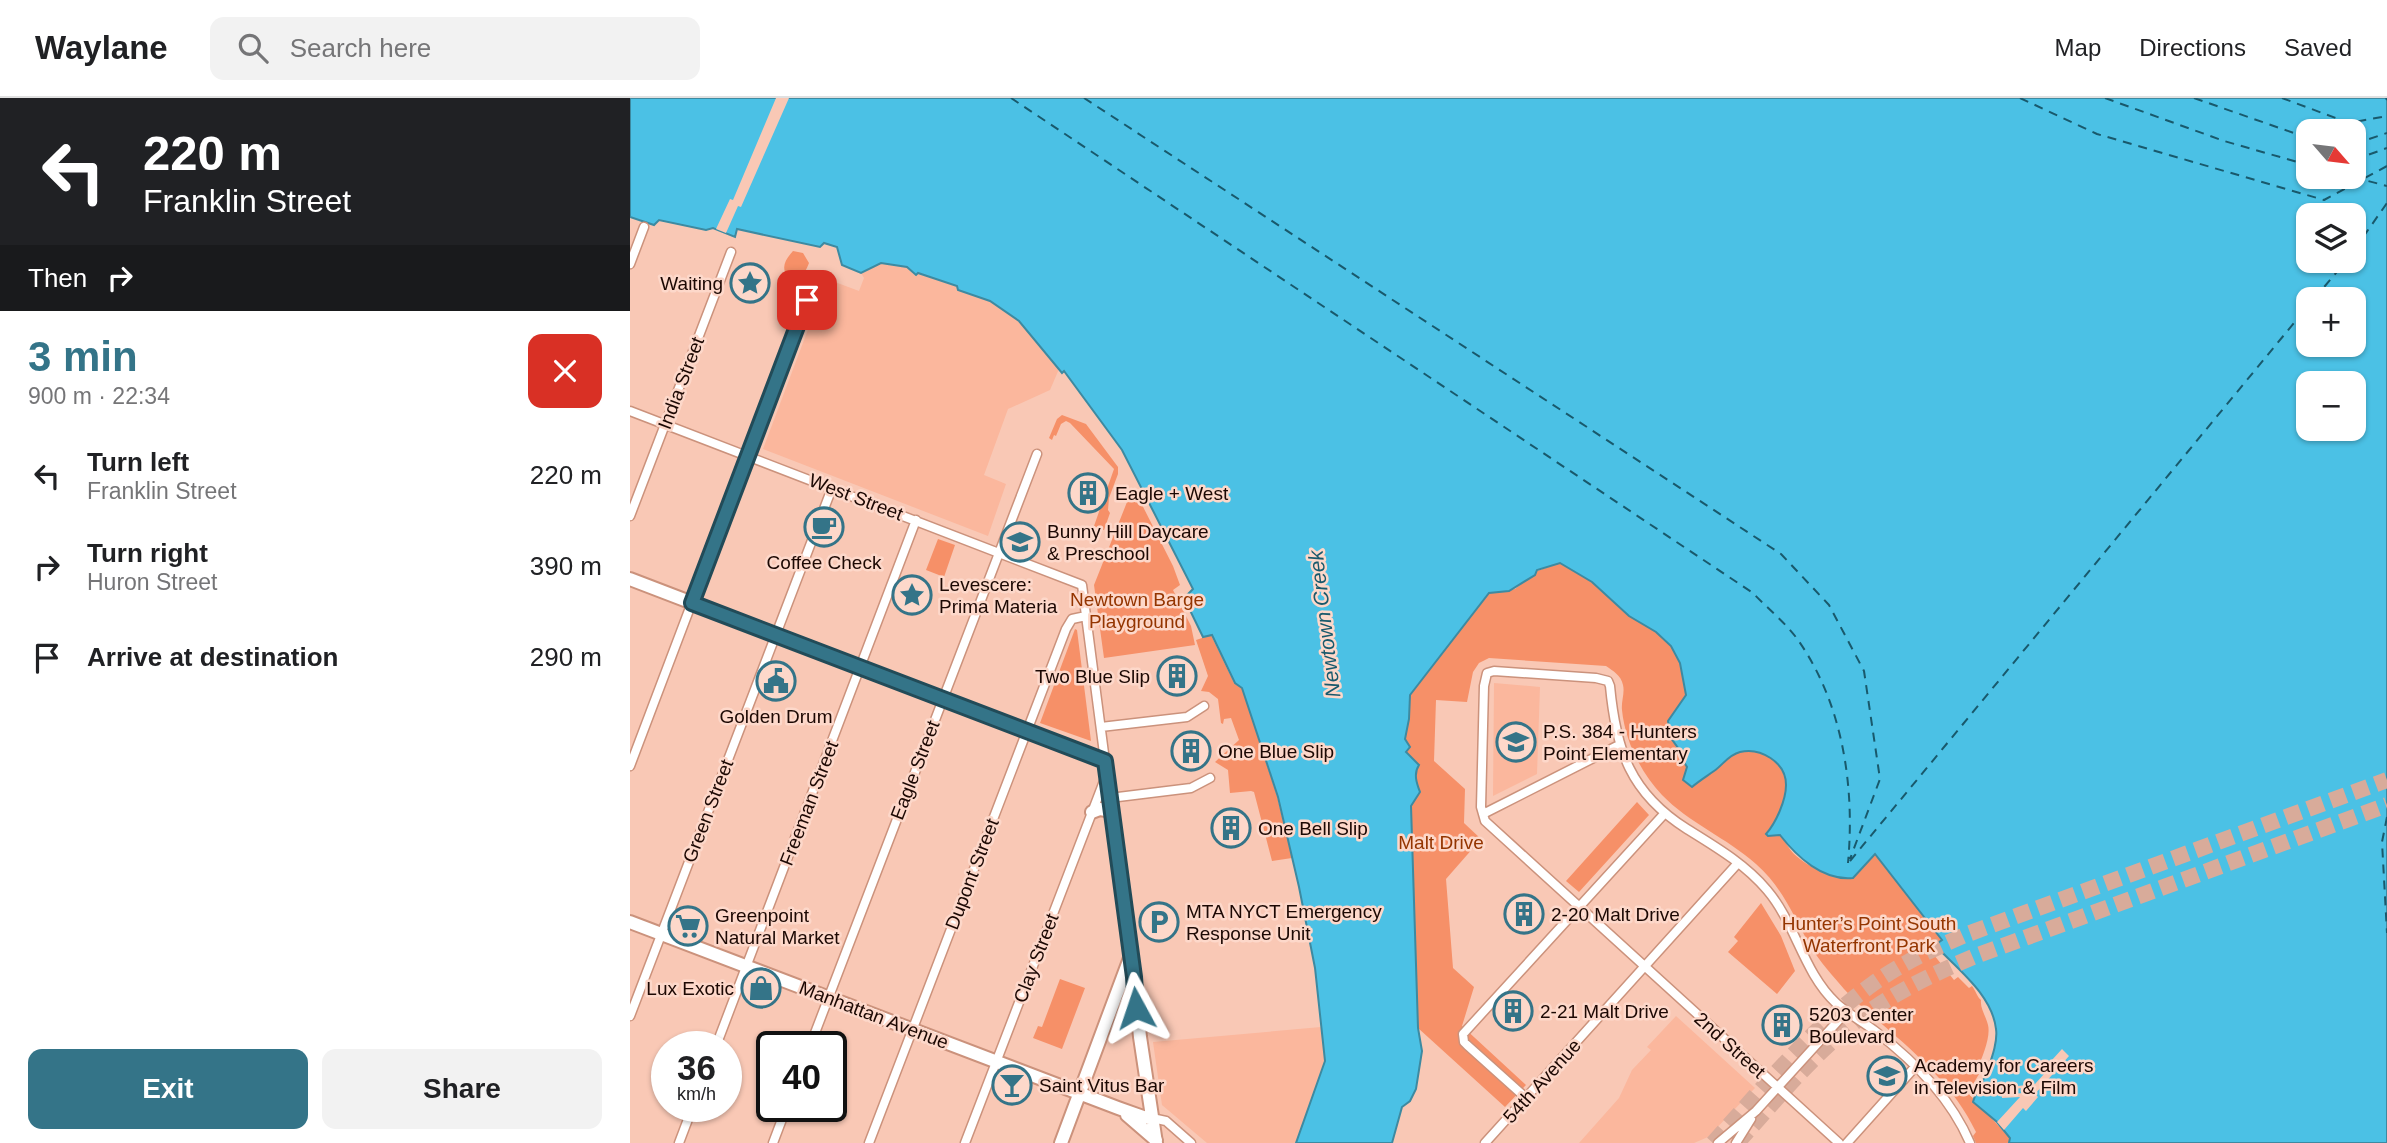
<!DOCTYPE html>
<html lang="en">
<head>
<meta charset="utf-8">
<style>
  body { margin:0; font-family:Helvetica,sans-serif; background:#f2f2f2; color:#202124; height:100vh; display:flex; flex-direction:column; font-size:26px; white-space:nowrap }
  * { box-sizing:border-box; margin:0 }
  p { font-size:23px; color:#757577 }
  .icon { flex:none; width:38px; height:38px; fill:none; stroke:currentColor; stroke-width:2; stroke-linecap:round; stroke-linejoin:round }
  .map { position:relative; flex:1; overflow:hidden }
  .side { display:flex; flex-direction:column; background:#fff; width:630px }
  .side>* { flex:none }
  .hud { background:#202124; color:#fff; overflow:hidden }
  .needle { width:46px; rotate:118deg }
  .tools { position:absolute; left:1666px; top:21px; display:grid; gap:14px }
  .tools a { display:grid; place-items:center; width:70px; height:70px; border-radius:14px; background:#fff; box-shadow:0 2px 5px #0004; font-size:35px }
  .speed { position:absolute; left:21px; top:933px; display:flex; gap:14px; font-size:35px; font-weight:700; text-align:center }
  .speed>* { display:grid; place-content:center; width:91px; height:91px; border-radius:50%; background:#fff; box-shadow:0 2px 5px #0004; line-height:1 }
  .speed small { font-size:18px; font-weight:400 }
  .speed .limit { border:4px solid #111; border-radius:10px; background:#fff; color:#111 }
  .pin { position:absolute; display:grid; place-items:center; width:60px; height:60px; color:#fff; margin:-30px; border-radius:14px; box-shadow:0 4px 10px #0006 }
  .me { position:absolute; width:77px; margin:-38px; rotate:355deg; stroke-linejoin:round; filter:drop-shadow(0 0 5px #0008) }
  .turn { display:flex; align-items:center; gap:24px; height:147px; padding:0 28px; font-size:32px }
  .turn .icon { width:91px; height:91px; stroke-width:2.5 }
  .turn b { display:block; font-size:49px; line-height:60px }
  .then { display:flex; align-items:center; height:66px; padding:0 28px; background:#0003; gap:14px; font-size:26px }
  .round { display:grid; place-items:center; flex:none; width:74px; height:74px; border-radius:14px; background:#f2f2f2 }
  .summary { display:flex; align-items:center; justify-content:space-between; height:119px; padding:0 28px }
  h1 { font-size:42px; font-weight:700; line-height:52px; color:#347488 }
  .button { display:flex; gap:14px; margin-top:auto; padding:14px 28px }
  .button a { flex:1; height:80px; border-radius:14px; background:#347488; color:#fff; font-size:28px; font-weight:700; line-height:80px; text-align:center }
  .button a+a { background:#f2f2f2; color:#202124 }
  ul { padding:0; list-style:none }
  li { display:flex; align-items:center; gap:21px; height:91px; padding:0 28px }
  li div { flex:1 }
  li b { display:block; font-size:26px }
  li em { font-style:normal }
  header { display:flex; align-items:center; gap:42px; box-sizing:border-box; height:98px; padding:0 35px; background:#fff; border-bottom:2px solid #e0e0e0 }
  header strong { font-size:33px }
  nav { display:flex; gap:38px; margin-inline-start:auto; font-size:24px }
  .search { width:490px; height:63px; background:#f2f2f2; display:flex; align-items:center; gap:18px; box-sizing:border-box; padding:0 24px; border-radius:14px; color:#757577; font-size:26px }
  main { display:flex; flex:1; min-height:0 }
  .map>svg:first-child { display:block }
  .built { fill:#fbb79d }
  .green { fill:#f69068 }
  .water { fill:#4bc1e5; stroke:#3d8aa1; stroke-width:2; fill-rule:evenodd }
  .pier { fill:#f9c8b5 }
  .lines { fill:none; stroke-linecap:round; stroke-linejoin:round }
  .ferry { stroke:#19596c; stroke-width:2; stroke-dasharray:9 7; stroke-linecap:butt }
  .highway-tunnel { stroke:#d8ab9a; stroke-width:16; stroke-dasharray:16 8; stroke-linecap:butt }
  .street-casing { stroke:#cb927c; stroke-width:11 }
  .secondary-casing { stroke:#cb927c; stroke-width:16 }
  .street { stroke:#fff; stroke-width:8 }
  .secondary { stroke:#fff; stroke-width:12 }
  .route-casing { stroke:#224b58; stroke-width:18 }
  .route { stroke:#347488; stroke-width:12 }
  .labels { text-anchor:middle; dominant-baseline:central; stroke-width:5; stroke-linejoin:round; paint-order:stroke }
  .poi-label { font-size:19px; fill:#1c0803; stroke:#fdd8ca; text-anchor:start }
  .street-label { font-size:19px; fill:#1c0803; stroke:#fdd8ca }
  .park-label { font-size:19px; fill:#943500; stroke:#fdd8ca }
  .water-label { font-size:21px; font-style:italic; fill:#19596c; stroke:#fdd8ca }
</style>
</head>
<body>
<header>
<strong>Waylane</strong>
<div class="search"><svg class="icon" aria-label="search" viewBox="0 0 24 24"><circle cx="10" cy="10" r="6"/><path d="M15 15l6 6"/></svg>Search here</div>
<nav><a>Map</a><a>Directions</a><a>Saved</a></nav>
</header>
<main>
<section class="side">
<div class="hud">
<div class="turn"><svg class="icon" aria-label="left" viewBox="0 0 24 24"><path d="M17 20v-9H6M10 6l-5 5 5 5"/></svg><div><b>220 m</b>Franklin Street</div></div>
<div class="then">Then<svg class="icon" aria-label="right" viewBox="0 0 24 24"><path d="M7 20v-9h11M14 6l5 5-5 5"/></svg></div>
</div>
<div class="summary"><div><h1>3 min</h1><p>900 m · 22:34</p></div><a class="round" style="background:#d93025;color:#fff"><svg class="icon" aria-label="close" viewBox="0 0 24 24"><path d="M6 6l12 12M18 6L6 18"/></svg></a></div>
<ul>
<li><svg class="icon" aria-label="left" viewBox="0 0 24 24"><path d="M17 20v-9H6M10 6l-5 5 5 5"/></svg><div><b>Turn left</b><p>Franklin Street</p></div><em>220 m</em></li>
<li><svg class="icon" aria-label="right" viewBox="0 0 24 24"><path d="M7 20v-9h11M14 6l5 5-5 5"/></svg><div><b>Turn right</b><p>Huron Street</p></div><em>390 m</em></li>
<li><svg class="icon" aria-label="arrive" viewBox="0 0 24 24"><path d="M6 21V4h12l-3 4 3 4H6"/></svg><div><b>Arrive at destination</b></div><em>290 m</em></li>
</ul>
<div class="button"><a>Exit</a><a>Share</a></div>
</section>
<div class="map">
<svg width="1757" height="1045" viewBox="0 0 1757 1045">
  <rect width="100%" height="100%" fill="#f9c8b5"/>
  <!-- built -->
  <path class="built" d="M251,165l26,4 6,7h12l32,12 1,4 32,11 29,20 40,48 -9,21 -42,19 -24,66 22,9 -18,52 -225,-87 64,-170 32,12 5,-13 -3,-5z
    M864,585l46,4 -3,87 -44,22z
    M1046,918l79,72 -47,49 -14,6h-115l40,-45 13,-28 19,-20 -4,-3z
    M691,929l4,34 -29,82h-89l-45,-38 -9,-63z"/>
  <!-- green -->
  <path class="green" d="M163,153l10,2 6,10c-4,10 -8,19 -21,14 -8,-10 -2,-18 5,-26z
    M432,317l24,9 32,43v7l-9,24 -1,12 2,3 -6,17 -10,-4 20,-57 -44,-46 -4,-2 -5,3 -5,12 -2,-1 -2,5 -3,-2 8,-19z
    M503,389l40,79 7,19 -7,5 18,36 4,19 -91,13 -10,-73z
    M308,441l17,6 -11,32 -18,-7z
    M930,465l32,19 37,34 27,16 15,14 9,17 6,32 -18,26c3,14 10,35 19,46l-4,13 9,7c7,-6 15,-11 22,-16 9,-6 14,-16 26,-19 20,-5 46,10 46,33 1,15 -10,38 -20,48l14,2c5,6 9,14 14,19 14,13 40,26 59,24l21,-25 68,87 -12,10 24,30 4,-3 11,11 3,-2c4,5 5,11 9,14 -1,9 5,16 7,25 3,12 -6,33 -11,44l2,5 -11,19 42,45 -1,5h-33l-3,-7 3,-4c-21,-44 -57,-76 -93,-107 -13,-12 -28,-23 -39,-36 -11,-13 -24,-27 -33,-42 -18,-31 -27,-58 -55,-83 -29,-26 -67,-41 -94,-69 -21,-22 -37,-54 -40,-85 -1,-8 3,-17 1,-25 -2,-10 -10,-14 -17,-19l-117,-8 -10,5 -6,9 -6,30 -31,-2 -2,61 31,28 -1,34 17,16 -35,40 7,89 21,19 -12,39 64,59 -21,22 -87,-79 -7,-222 9,-14c-8,-15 1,-22 -14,-40l4,-5 -5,-8 4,-20 1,-24 79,-102 26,-4 22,-18z
    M445,531l2,1 14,111 -51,-18z
    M581,537l23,48 8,5 35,108 15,62 -20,3 -18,-69 -3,-1 -21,2 -2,-23 -13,-8 24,-22 -8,-22 -7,1 -1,5 -2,-1 -3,-24 -9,-7 -8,-1 7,-15 -12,-36z
    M1007,704l12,13 -70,77 -13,-11z
    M1131,805l20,33 14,35 -18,23 -49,-42 10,-11 -4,-4z
    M430,881l25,9 -23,61 -29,-11 5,-12 4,1z"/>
  <!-- water -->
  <path class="water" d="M0,0h1757v1045h-378l1,-5 -13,-16 -24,-20c3,-11 10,-20 14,-30 4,-12 11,-30 9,-43 -4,-35 -39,-60 -61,-84l7,-5 -67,-86 -22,24c-30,3 -56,-21 -73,-43l-12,1 -2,-2c10,-11 20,-34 20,-49 0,-23 -26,-38 -46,-33 -12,3 -17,13 -26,19 -7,5 -15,10 -22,16l-9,-7 4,-13 -10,-16 1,-3 -7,-10 -3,-17 18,-26 -6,-32 -9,-17 -15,-14 -27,-16 -37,-34 -32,-19 -23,7 -2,5 -26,16 -20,2 -79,102 -1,24 -4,20 5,8 -4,5 13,13c-6,9 -2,19 1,27l-9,14 7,222 4,23 -6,38 -6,12 -8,6 -10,36h-96l29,-82 -10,-93 -16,-81 -21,-90 -36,-109 -7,-5 -23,-48 -9,2 -19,-39 9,-9 -71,-139 -58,-79 -2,2 -43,-52 -29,-20 -32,-11 -1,-4 -39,-13 -2,2 -9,-8 -26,-4 -20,10 -19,-8 -5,-18 -13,-4 -4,4 -83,-18 -2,8 -22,-9 -7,2 -47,-10 -5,5 -24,-8zM1678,33h46v46h-46zM1678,117h46v46h-46zM1678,201h46v46h-46zM1678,285h46v46h-46z"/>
  <!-- pier -->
  <path class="pier" d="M146,0h13l-48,109 -3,-1 -12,27 -10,-4 14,-30 3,1z
    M1432,951l7,7 -34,38 3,3 -12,14 -3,-3 -19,22 -7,-8 23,-25 -18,1v-3l21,-2 3,-5 -18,1 2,-2 25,-3 19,-21 -2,-3z"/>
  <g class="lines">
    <!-- ferry -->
    <path class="ferry" d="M381,0l742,495c14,15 33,30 45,47 45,64 57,147 50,223
      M454,0l697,456 48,51 35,66 16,108 -30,80
      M1390,0l77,36 227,66 63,-34
      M1475,0l119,43 84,24
      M1564,0l114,40
      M1652,0l67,25 38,-7
      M1756,0l1,2
      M1724,46l33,-11
      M1724,62l33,-12
      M1723,79l34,9
      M1724,152l33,-47
      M1684,201l32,-38
      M1757,719l-5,25 5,91
      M1220,763l458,-555"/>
    <!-- highway-tunnel -->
    <path class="highway-tunnel" d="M1083,1045c51,-56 99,-116 161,-160 28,-20 59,-34 91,-48l422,-155
      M1107,1045c39,-43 76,-89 122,-124 34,-26 74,-45 114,-62l414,-152"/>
    <!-- street casing -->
    <g class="street-casing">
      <path id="street" d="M0,166l14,-37
        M0,313l452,174 23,176
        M0,418l101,-264
        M471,629l86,-10 17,-11
        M0,668l184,-486
        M480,700l81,-10 19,-10
        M853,716l136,-69
        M0,918l202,-528
        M86,948l200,-526
        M180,948l227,-592
        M896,1000l-59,-53 -3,-3 -1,-8 202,-221
        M522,1020l14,3 25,22
        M49,1045l14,-37
        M143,1045l14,-37
        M239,1045l197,-514 6,-10 14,-3
        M335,1045l141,-367
        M855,1045l253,-280
        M1088,1045l38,-32 91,-100
        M1106,1045l15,-24
        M1209,1045l-354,-322 -4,-14 3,-121 3,-13 7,-2 102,7 12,3 2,5c6,64 20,107 77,143 29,18 58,35 80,61 29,34 36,82 69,113 12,11 26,18 39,28 38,29 76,67 95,112
        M1217,1045l68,-76"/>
    </g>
    <!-- secondary casing -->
    <g class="secondary-casing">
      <path id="secondary" d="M0,481l475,182 29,216 6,60 16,106
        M462,714l8,-3 12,2
        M0,824l488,186 25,9 9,1
        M497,1017l29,25
        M431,1045l69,-185"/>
    </g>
    <!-- street -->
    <use href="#street" class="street"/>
    <!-- secondary -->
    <use href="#secondary" class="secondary"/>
  </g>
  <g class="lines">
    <!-- route casing -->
    <g class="route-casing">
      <path id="route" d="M177,202l-115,303 413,158 29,216 2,31"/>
    </g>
    <!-- route -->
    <use href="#route" class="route"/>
  </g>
  <!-- icons -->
  <defs>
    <g id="sight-ring" transform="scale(2.0125)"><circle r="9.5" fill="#fdd8ca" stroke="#347488" stroke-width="1.5"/><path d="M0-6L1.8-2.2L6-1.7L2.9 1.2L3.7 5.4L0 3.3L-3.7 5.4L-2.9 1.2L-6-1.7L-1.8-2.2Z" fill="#347488"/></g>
    <g id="building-ring" transform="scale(2.0125)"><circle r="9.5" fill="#fdd8ca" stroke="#347488" stroke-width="1.5"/><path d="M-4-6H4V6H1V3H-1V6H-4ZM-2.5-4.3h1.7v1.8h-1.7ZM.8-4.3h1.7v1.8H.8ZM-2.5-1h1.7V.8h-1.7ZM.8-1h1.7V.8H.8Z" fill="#347488"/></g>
    <g id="cafe-ring" transform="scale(2.0125)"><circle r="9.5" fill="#fdd8ca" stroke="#347488" stroke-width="1.5"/><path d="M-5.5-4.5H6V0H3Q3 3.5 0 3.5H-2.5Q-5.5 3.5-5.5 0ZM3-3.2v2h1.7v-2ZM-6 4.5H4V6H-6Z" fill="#347488"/></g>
    <g id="school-ring" transform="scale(2.0125)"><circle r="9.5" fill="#fdd8ca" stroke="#347488" stroke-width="1.5"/><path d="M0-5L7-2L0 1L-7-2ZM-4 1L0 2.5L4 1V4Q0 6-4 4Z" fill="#347488"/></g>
    <g id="civic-ring" transform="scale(2.0125)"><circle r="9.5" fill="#fdd8ca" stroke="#347488" stroke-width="1.5"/><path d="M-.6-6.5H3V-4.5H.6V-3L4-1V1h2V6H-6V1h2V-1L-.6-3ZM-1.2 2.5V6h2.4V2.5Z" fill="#347488"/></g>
    <g id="parking-ring" transform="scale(2.0125)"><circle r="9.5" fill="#fdd8ca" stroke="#347488" stroke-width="1.5"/><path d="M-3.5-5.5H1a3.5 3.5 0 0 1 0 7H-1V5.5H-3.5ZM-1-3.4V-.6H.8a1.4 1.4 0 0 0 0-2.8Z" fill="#347488"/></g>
    <g id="supermarket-ring" transform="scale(2.0125)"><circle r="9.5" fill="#fdd8ca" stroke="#347488" stroke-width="1.5"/><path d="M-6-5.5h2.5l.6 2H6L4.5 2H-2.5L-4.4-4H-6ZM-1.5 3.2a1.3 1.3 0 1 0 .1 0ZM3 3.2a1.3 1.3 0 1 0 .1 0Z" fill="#347488"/></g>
    <g id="shop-ring" transform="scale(2.0125)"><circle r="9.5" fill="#fdd8ca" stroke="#347488" stroke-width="1.5"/><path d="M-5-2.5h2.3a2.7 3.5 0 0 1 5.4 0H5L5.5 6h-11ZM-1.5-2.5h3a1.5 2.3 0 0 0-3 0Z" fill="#347488"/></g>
    <g id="bar-ring" transform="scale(2.0125)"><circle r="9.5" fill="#fdd8ca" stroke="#347488" stroke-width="1.5"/><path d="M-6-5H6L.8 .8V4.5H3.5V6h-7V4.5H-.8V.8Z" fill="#347488"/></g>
  </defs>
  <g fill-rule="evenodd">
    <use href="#sight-ring" x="120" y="185"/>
    <use href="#building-ring" x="458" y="395"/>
    <use href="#cafe-ring" x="194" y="429"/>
    <use href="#school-ring" x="390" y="444"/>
    <use href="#sight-ring" x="282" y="497"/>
    <use href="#building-ring" x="547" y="578"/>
    <use href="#civic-ring" x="146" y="583"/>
    <use href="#school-ring" x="886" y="644"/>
    <use href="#building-ring" x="561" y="653"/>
    <use href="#building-ring" x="601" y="730"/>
    <use href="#building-ring" x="894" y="816"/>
    <use href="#parking-ring" x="529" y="824"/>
    <use href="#supermarket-ring" x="58" y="828"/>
    <use href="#shop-ring" x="131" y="890"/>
    <use href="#building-ring" x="883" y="913"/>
    <use href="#building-ring" x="1152" y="927"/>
    <use href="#school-ring" x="1257" y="978"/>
    <use href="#bar-ring" x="382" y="987"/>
  </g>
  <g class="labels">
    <!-- poi labels -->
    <g class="poi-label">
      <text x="93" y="185" text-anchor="end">Waiting</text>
      <text x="485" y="395">Eagle + West</text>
      <text x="417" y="433">Bunny Hill Daycare<tspan x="417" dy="22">&amp; Preschool</tspan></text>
      <text x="194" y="464" text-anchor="middle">Coffee Check</text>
      <text x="309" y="486">Levescere:<tspan x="309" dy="22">Prima Materia</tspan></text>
      <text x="520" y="578" text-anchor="end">Two Blue Slip</text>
      <text x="146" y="618" text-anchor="middle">Golden Drum</text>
      <text x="913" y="633">P.S. 384 - Hunters<tspan x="913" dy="22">Point Elementary</tspan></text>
      <text x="588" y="653">One Blue Slip</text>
      <text x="628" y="730">One Bell Slip</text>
      <text x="556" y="813">MTA NYCT Emergency<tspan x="556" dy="22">Response Unit</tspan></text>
      <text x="921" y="816">2-20 Malt Drive</text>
      <text x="85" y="817">Greenpoint<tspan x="85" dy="22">Natural Market</tspan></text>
      <text x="104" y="890" text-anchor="end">Lux Exotic</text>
      <text x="910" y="913">2-21 Malt Drive</text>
      <text x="1179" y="916">5203 Center<tspan x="1179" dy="22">Boulevard</tspan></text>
      <text x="1284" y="967">Academy for Careers<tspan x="1284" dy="22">in Television &amp; Film</tspan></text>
      <text x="409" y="987">Saint Vitus Bar</text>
    </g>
    <!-- street labels -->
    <g class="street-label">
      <text transform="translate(51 285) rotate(-69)">India Street</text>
      <text transform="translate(226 399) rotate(21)">West Street</text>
      <text transform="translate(285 672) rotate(-69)">Eagle Street</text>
      <text transform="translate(179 705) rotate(-69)">Freeman Street</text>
      <text transform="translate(78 713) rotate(-69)">Green Street</text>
      <text transform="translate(342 776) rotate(-69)">Dupont Street</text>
      <text transform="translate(406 860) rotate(-69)">Clay Street</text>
      <text transform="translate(244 917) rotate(21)">Manhattan Avenue</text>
      <text transform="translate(1100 947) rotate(42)">2nd Street</text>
      <text transform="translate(912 983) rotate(-48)">54th Avenue</text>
    </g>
    <!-- park labels -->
    <g class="park-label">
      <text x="507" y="501">Newtown Barge<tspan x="507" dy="22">Playground</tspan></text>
      <text x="811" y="744">Malt Drive</text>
      <text x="1239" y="825">Hunter’s Point South<tspan x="1239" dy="22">Waterfront Park</tspan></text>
    </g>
    <!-- water labels -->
    <g class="water-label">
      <text transform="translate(694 526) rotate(-97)">Newtown Creek</text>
    </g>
  </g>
</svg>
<div class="tools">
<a><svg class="needle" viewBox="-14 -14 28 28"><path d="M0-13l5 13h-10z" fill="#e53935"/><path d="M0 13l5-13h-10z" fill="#757577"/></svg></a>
<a><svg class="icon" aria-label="layers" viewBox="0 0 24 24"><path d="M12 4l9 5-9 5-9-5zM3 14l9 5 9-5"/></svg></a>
<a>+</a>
<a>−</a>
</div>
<div class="speed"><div>36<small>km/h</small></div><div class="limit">40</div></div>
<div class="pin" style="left:177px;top:202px;background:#d93025"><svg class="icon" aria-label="arrive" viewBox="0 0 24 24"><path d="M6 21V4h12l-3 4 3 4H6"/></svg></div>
<svg class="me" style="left:506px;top:910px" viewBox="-20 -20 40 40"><path d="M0-17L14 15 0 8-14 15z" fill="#347488" stroke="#fff" stroke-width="4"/></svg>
</div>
</main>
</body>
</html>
